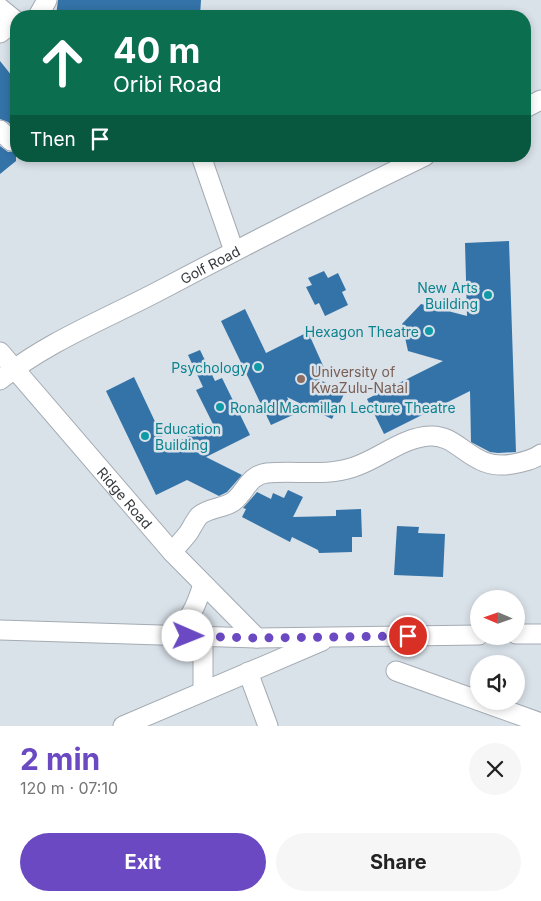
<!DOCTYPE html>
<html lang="en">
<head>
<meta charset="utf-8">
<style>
  body { margin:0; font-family:Inter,sans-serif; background:#f6f6f6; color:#222; height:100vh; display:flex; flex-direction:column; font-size:19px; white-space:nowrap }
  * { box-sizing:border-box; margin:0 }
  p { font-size:16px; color:#767676 }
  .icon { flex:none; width:28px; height:28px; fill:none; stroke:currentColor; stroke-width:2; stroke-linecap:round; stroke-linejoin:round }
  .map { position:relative; height:726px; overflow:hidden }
  .sheet { display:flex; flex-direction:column; background:#fff; flex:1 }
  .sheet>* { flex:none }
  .banner { position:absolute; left:10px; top:10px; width:521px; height:152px; border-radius:20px; box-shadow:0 2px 8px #0003; background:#0b6e4f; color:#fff; overflow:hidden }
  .needle { width:32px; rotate:272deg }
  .buttons { position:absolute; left:470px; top:590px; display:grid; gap:10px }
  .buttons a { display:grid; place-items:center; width:55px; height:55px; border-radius:50%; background:#fff; box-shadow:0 2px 8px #0003; font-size:25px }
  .pin { position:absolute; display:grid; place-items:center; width:42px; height:42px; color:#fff; margin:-21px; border:2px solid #fff; border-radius:50%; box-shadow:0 1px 5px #0007 }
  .me { position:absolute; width:55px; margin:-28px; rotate:91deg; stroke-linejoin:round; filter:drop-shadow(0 0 4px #0008) }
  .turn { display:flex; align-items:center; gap:18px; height:105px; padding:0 20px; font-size:22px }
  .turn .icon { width:65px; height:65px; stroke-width:2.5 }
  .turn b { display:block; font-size:35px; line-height:42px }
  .then { display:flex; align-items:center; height:48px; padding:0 20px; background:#0003; gap:10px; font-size:19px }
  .round { display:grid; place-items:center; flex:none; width:52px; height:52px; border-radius:26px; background:#f6f6f6 }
  .overview { display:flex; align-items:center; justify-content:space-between; height:85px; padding:0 20px }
  h1 { font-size:30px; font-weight:700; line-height:38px; color:#6a49c2 }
  .primary-button { display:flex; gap:10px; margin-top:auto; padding:10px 20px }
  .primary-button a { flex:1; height:58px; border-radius:30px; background:#6a49c2; color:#fff; font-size:20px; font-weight:700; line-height:58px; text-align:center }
  .primary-button a+a { background:#f6f6f6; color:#222 }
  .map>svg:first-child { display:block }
  .building { fill:#3373a8 }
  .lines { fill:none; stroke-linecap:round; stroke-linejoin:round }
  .minor-casing { stroke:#a4abb3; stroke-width:21 }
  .minor { stroke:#fff; stroke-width:19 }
  .route { stroke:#6a49c2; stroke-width:9; stroke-dasharray:0 16.2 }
  .culture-dot { fill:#0f9aa8; stroke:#d9e1e9; stroke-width:2 }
  .education-dot { fill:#8d6e63; stroke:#d9e1e9; stroke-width:2 }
  .labels { text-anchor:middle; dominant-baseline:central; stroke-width:5; stroke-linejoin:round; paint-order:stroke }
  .street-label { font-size:14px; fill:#383b3e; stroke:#d9e1e9 }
  .culture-label { font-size:14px; fill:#0d838f; stroke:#d9e1e9; text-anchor:end }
  .education-label { font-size:14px; fill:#785e54; stroke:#d9e1e9; text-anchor:start }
</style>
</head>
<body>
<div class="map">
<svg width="541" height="726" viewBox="0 0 541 726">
  <rect width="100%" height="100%" fill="#d9e1e9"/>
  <!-- building -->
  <path class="building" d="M58,0h143l-1,16h-144z
    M0,61l16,20v49l-8,-8 -8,-3z
    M0,146l8,6 8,-1v10l-16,13z
    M509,241l7,211 -18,1 -8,-1 -19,-10 -1,-51 -86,43 -17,-35 76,-38 -35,-10 -6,-27 19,-20 46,12 -2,-73z
    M324,271l4,7 10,-5 8,17 -4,2 6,13 -23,11 -6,-13 -4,2 -9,-18 6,-2 -4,-7z
    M245,309l21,44 42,-21 17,38 -13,6 33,16 -13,27 -45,-22 8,17 -24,11 -50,-104z
    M200,350l15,31 7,-3 28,57 -44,22 36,18 -15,17 -8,4 -32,-16 -31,15 -50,-104 28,-14 33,70 46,-23 -17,-34 7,-3 -15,-32z
    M288,490l15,7 -10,20 43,-1v-6l25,-1 1,28h-10v15l-33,1 -1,-3 -26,-13 -2,5 -48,-25 4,-8 -3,-1 14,-16 14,7 2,-6 11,5z
    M397,526l22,1 -1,6 27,1 -2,43 -49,-2z"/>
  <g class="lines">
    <!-- minor casing -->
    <g class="minor-casing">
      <g id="minor">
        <path d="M0,8l16,13"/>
        <path d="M38,16l9,-16"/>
        <path d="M0,33l15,-12"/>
        <path d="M525,108l16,-8"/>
        <path d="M0,130l11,11"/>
        <path d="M201,156l33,95"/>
        <path id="s1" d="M0,352l172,200 85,86"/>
        <path id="s2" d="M0,380c45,-37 103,-60 155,-87 89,-47 179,-93 270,-137"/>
        <path d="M172,552c5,-6 12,-13 17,-20 3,-5 6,-11 10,-16 10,-9 25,-7 35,-15 12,-10 15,-26 33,-28 30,-3 58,4 87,-6 25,-8 49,-30 76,-31 30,-2 41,36 83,28 10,-2 20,-4 28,-10"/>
        <path d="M0,630l257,8 222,-3"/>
        <path d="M516,634h25"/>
        <path d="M172,636c18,-16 24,-29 31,-52"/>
        <path d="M396,671l145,52"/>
        <path d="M248,672l20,54"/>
        <path d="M203,691v-55"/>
        <path d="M123,726l199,-85"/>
      </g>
    </g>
    <!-- minor -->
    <use href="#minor" class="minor"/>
  </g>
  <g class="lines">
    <!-- route -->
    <path class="route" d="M188,636l69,2 151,-2"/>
  </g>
  <!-- markers -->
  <g class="culture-dot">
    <circle cx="488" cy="295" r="5"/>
    <circle cx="429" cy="331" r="5"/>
    <circle cx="258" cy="367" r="5"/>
    <circle cx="220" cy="407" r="5"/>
    <circle cx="145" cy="436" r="5"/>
  </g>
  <circle class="education-dot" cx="301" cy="379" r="5"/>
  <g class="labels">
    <!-- street labels -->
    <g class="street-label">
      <text stroke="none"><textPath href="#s2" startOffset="240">Golf Road</textPath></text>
      <text stroke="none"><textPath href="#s1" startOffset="192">Ridge Road</textPath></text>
    </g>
    <!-- culture labels -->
    <g class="culture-label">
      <text x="478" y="287">New Arts<tspan x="478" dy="16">Building</tspan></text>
      <text x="419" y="331">Hexagon Theatre</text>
      <text x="248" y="367">Psychology</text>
      <text x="230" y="407" text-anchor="start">Ronald Macmillan Lecture Theatre</text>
      <text x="155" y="428" text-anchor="start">Education<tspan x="155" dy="16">Building</tspan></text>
    </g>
    <!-- education labels -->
    <g class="education-label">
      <text x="311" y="371">University of<tspan x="311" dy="16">KwaZulu-Natal</tspan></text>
    </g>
  </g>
</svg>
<div class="buttons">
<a><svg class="needle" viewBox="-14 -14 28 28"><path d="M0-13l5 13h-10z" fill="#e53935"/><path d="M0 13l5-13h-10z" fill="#767676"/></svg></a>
<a><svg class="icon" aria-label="sound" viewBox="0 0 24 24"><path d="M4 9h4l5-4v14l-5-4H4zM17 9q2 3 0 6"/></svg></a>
</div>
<div class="pin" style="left:408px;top:636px;background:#d93025"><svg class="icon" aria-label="arrive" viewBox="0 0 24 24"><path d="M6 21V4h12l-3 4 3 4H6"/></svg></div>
<svg class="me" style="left:188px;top:636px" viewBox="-20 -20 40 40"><circle r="19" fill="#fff"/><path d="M0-13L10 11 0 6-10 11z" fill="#6a49c2"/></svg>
<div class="banner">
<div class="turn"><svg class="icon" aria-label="ahead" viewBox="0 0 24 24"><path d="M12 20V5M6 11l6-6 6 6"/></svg><div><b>40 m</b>Oribi Road</div></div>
<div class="then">Then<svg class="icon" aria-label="arrive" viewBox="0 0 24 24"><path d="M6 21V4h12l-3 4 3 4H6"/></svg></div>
</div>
</div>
<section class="sheet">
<div class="overview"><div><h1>2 min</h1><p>120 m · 07:10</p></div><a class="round"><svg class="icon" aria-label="close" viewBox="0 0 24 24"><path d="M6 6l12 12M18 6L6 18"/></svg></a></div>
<div class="primary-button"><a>Exit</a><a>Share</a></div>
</section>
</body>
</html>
